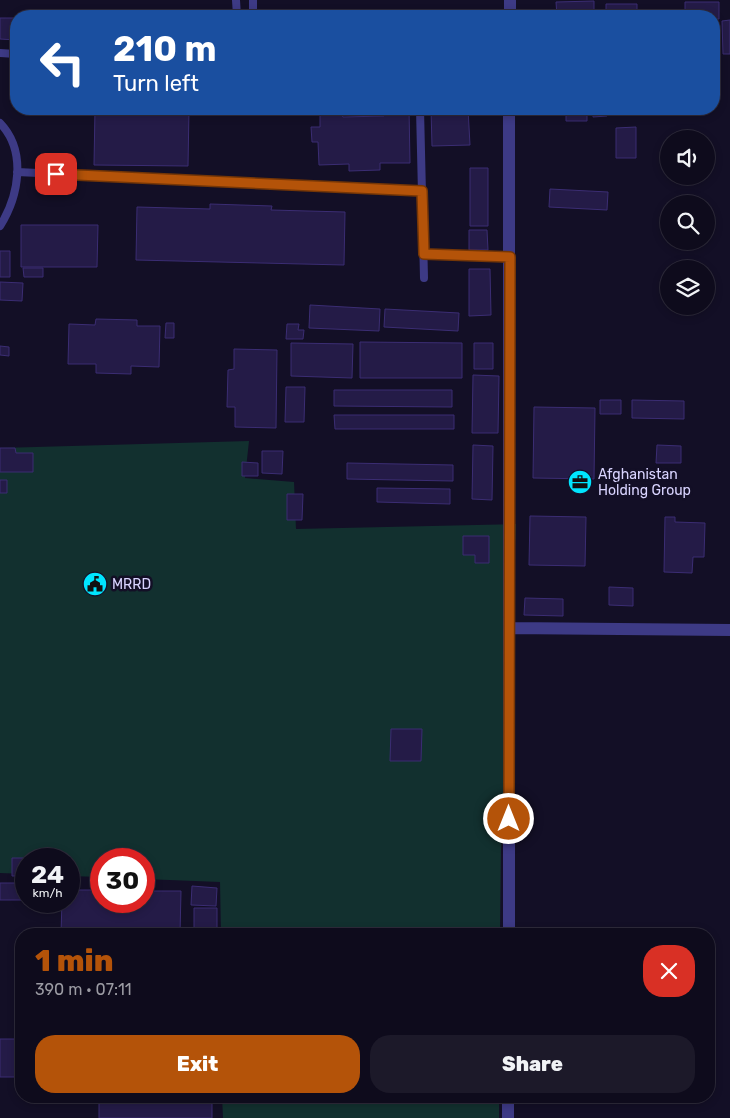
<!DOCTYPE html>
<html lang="en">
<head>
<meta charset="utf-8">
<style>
  body { margin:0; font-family:Rubik,sans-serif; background:#1c1929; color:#f1f3f6; height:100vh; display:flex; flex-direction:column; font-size:19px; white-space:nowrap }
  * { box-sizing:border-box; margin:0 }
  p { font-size:16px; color:#9b9ba3 }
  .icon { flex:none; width:28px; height:28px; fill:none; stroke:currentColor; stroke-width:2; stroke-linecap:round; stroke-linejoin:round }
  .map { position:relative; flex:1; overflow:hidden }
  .details { position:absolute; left:15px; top:928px; width:700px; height:175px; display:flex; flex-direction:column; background:#0e0b1c; border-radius:20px; box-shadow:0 2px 8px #0003,0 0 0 1px #2e2b3b }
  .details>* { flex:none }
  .banner { position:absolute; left:10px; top:10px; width:710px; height:105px; border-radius:20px; box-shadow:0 2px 8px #0003,0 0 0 1px #2e2b3b; background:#1a4fa0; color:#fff; overflow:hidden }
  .buttons { position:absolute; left:660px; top:130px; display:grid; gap:10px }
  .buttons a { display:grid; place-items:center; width:55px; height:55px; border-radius:50%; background:#0e0b1c; box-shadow:0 2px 8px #0003,0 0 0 1px #2e2b3b; font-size:25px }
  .speed { position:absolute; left:15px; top:848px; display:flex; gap:10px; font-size:25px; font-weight:700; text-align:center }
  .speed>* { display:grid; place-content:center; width:65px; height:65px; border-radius:50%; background:#0e0b1c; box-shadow:0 2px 8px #0003,0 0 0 1px #2e2b3b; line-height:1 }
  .speed small { font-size:12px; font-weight:400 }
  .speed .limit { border:8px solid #d22; background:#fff; color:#111 }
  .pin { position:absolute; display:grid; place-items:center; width:42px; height:42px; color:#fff; margin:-21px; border-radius:10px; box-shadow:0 2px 8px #0006 }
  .me { position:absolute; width:55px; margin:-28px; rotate:0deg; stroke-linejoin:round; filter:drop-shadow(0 0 4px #0008) }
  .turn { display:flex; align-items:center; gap:18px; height:105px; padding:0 20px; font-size:22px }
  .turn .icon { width:65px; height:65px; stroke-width:2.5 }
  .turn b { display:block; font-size:35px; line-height:42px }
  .round { display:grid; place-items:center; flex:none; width:52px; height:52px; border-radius:20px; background:#1c1929 }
  .headline { display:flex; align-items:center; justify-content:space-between; height:85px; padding:0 20px }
  h1 { font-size:30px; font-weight:800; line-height:38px; color:#b45309 }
  .cta { display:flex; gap:10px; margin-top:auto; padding:10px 20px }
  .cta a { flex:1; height:58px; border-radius:20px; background:#b45309; color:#fff; font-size:20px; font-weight:800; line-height:58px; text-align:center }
  .cta a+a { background:#1c1929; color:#f1f3f6 }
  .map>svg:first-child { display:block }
  .green { fill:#12302f }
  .building { fill:#241b47; stroke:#3b2d73 }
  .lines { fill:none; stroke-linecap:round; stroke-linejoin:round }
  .service { stroke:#3d3a85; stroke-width:8 }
  .minor { stroke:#3d3a85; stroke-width:12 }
  .route-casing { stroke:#753606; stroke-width:12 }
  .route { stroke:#b45309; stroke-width:9 }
  .labels { text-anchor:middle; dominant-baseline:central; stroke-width:5; stroke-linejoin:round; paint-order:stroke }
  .poi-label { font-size:14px; fill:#d9d4ff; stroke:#130f26; text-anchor:start }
</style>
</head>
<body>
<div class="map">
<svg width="730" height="1118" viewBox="0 0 730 1118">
  <rect width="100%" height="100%" fill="#130f26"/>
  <!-- green -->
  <path class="green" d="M249,441l-4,37 49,4 2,47 220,-5 -15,326 -1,84h-279l-1,-52 -76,-3v-20h-43v18l-32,-1v-17h-43v15l-26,-1v-425z
    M222,1096h277v22h-276z"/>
  <!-- building -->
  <path class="building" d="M594,1v15h-37l-1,-14z
    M685,2h34v17h-5v-3h-29z
    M606,4h31v12h-31z
    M0,18h16v22l-16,-1z
    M730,20v34h-7l-1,-33z
    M95,109h25v4l48,1v-5h21l-1,57 -94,-1z
    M384,109h25l1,54h-30v7l-31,1v-7l-30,1 -1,-23h-6l-1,-15h9v-16l19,-1 4,7 41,-1z
    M431,109h37l2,36 -38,1z
    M566,109h21v12h-21z
    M593,109h14v7l-14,1z
    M636,127v31h-20v-30z
    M470,168h18v58h-18z
    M550,189l58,3 -1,18 -58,-3z
    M210,204l62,2 -1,4 74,2 -1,53 -208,-5 1,-53 73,2z
    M21,225h77l-1,42h-76z
    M469,230h18l1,20h-19z
    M0,251h10v26h-10z
    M23,268h20v9h-19z
    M469,269h21l1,46 -22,1z
    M0,282l23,1 -1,18 -22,-1z
    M310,305l70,4 -1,22 -70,-3z
    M385,309l74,4 -1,18 -74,-4z
    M96,319l41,1v6h23l-1,41 -28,-1v8l-35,-1v-9h-28l1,-40 26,1z
    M166,323h8v15h-9z
    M287,324h12l-1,6h6l-1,9h-17z
    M360,342l102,1v35h-102z
    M291,343l62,1 -1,34 -61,-2z
    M474,343h19v26h-19z
    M0,346l9,1v9l-9,-1z
    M234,349l43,1 -1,78 -41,-1v-20h-8l1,-37 6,-1z
    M473,375l26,1 -1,57h-26z
    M286,387h19l-1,35h-19z
    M334,390h118v17l-118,-1z
    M600,400h21v14h-21z
    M632,400l52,1v18l-52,-1z
    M534,407l61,1 -1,71 -61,-1z
    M334,415h120v14h-119z
    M473,445l20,1 -1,54 -20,-1z
    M657,445l24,1v17h-25z
    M0,448h15l1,5h17v19h-33z
    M262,451h21l-1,23 -20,-1z
    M242,462l16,1v13h-16z
    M347,463l106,2v16l-106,-2z
    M0,480h7v13h-7z
    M377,488l73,1v15l-73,-2z
    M287,494h16l-1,26h-15z
    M530,516l56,1 -1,49 -56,-1z
    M665,517h10v5l30,1 -1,34h-11l-1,16 -28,-1z
    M463,536h26v27h-14v-8h-12z
    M609,587l24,1v18l-24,-1z
    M525,598l38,1v17l-39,-1z
    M391,729h31l-1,32h-31z
    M12,858h12v18h-12z
    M0,883h26v17h-26z
    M192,886l25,2 -1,18 -25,-1z
    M69,890h32v11h43v-10h37l-1,43 -119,-1 1,-32h7z
    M194,908h23v26h-23z
    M0,1039h21v38h-21z
    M99,1096h113v22h-113z"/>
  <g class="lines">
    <!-- service -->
    <path class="service" d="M236,0l1,16
      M253,16v-16
      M0,53l16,1
      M420,109l4,169
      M0,123c27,28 19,73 0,103
      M17,172l405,19
      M423,254l87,3"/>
    <!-- minor -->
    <path class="minor" d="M510,16v-16
      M509,628l221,2
      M509,934v-825
      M508,1118v-22"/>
  </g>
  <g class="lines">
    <!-- route casing -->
    <g class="route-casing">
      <path id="route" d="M56,174l366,17 2,63 86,3 -1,562"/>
    </g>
    <!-- route -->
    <use href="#route" class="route"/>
  </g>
  <!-- icons -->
  <defs>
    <g id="office-disc" transform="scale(1.25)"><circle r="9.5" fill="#00e5ff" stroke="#130f26"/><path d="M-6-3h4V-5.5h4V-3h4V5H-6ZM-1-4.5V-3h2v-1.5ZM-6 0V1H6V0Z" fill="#111"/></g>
    <g id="civic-disc" transform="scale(1.25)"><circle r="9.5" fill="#00e5ff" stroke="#130f26"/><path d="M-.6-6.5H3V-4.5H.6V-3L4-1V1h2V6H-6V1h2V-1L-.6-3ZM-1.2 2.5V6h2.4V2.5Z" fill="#111"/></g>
  </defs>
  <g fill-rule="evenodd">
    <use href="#office-disc" x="580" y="482"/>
    <use href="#civic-disc" x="95" y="584"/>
  </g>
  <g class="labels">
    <!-- poi labels -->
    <g class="poi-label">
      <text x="598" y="474">Afghanistan<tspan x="598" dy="16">Holding Group</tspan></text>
      <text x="112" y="584">MRRD</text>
    </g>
  </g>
</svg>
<div class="buttons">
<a><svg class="icon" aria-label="sound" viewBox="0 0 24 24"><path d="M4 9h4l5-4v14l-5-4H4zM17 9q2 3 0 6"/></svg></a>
<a><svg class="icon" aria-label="search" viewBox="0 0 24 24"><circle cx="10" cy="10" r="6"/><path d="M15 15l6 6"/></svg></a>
<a><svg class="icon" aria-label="layers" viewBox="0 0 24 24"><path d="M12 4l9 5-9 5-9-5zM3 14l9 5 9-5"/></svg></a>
</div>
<div class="speed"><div>24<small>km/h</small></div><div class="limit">30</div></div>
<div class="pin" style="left:56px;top:174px;background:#d93025"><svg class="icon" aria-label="arrive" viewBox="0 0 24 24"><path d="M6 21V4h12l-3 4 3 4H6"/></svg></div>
<svg class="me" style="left:509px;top:819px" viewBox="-20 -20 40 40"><circle r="17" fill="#b45309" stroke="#fff" stroke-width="3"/><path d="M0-11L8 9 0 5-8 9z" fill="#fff"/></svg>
<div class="banner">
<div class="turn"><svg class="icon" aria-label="left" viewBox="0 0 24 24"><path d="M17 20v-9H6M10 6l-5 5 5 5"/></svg><div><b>210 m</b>Turn left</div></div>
</div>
<section class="details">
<div class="headline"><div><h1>1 min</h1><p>390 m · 07:11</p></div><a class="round" style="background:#d93025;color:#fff"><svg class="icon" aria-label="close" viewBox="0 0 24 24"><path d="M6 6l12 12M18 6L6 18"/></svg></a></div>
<div class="cta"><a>Exit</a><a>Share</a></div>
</section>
</div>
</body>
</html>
